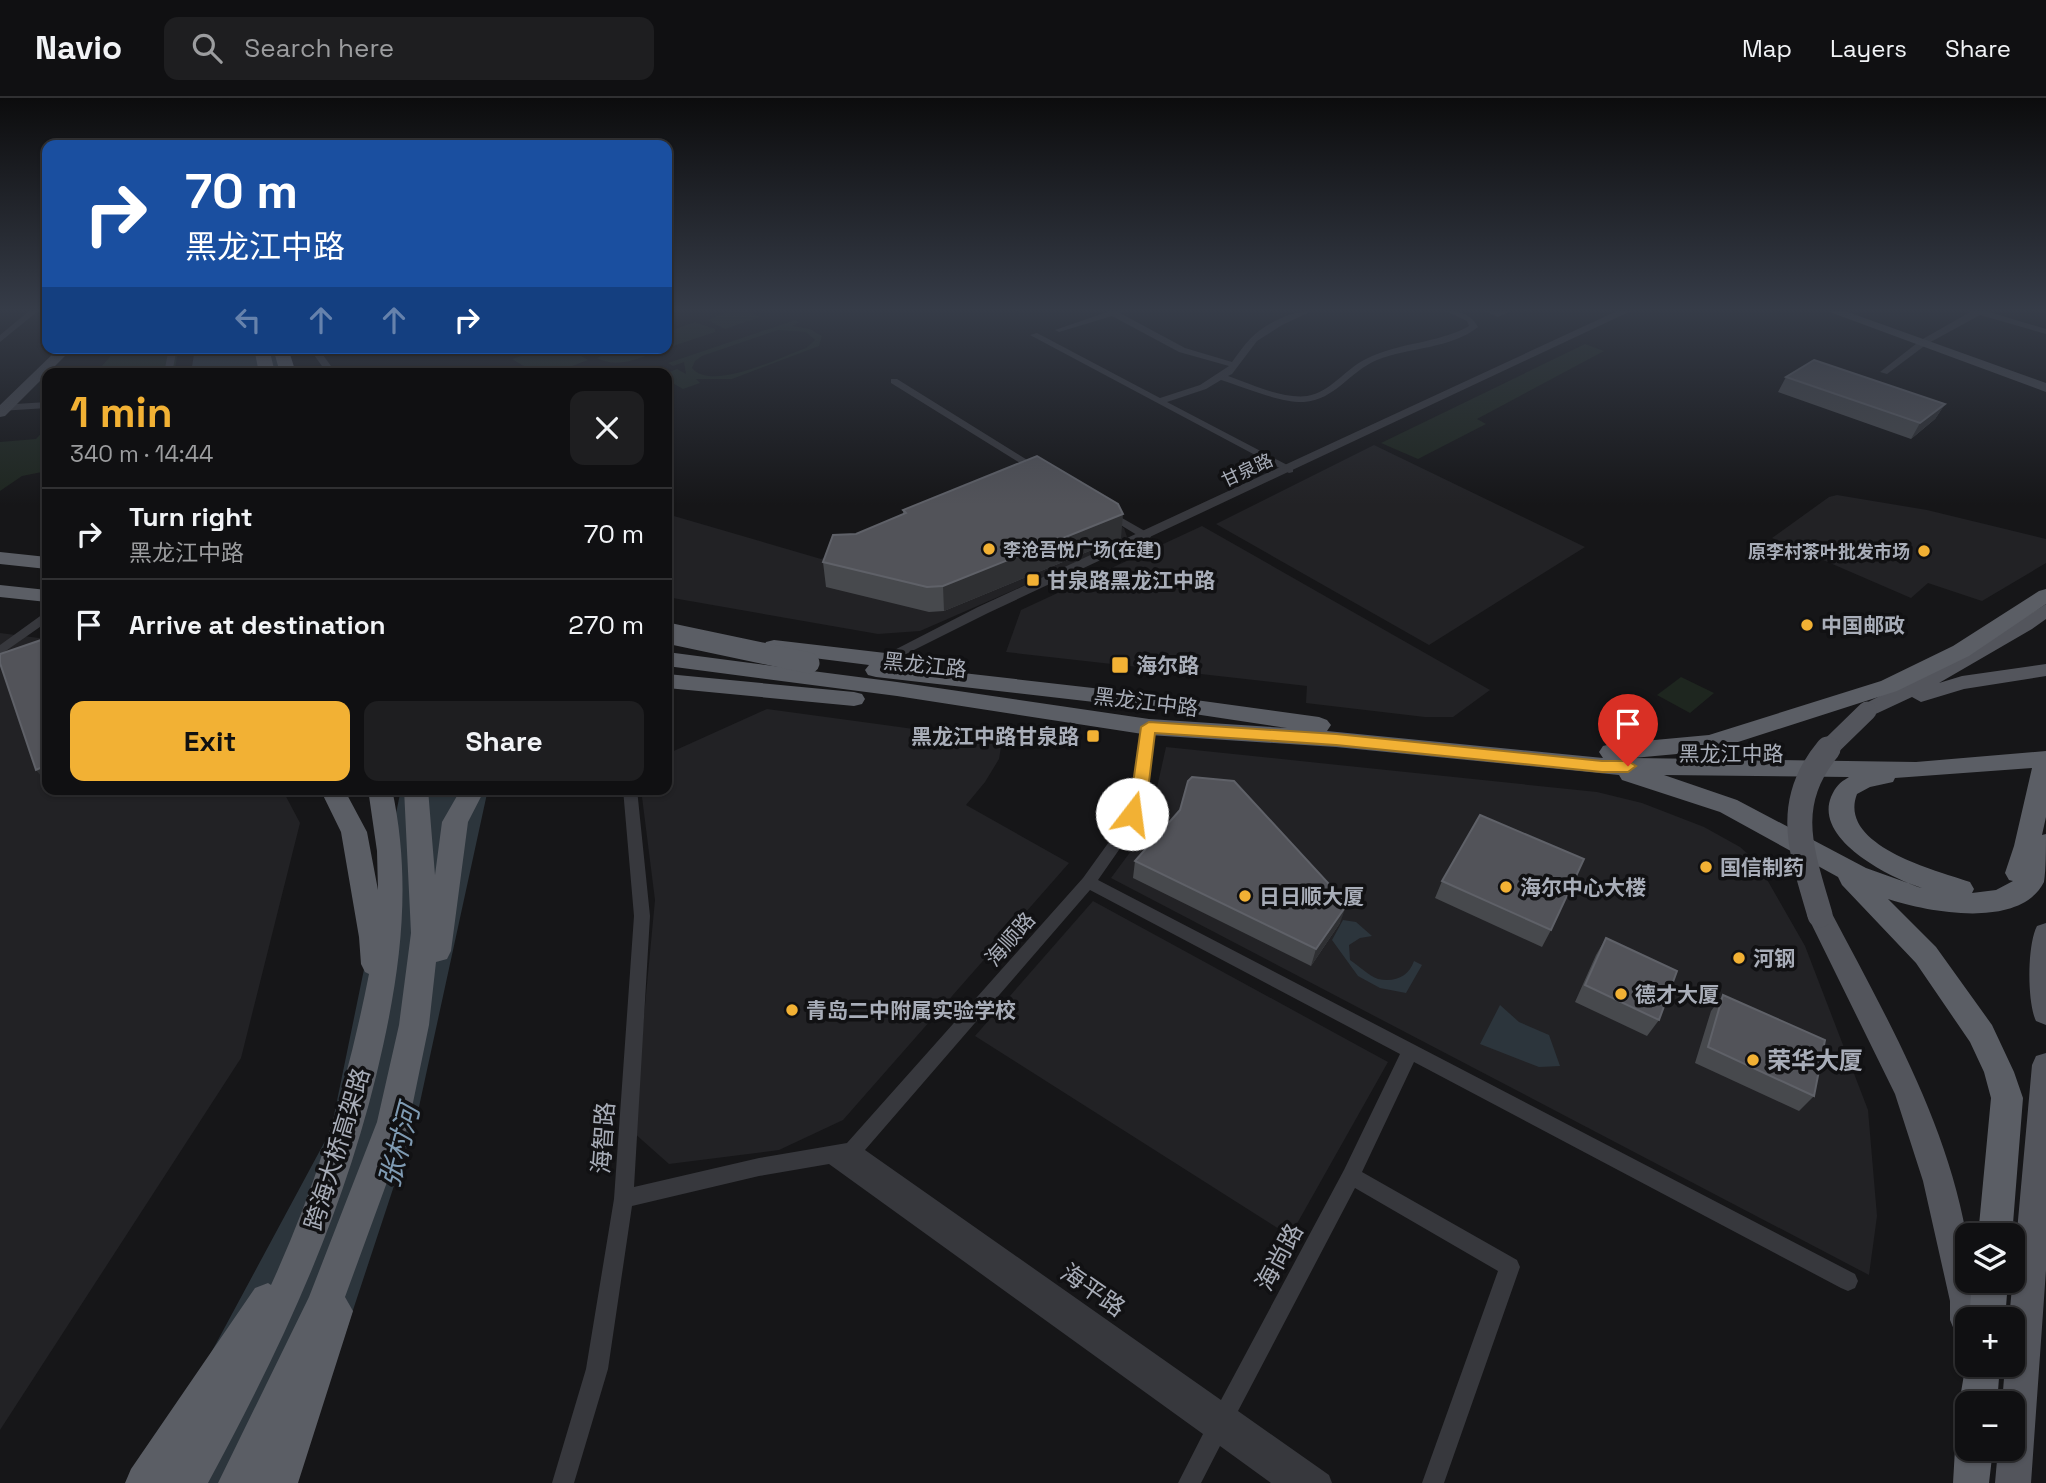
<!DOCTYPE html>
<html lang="en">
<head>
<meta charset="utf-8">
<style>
  body { margin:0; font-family:"Space Grotesk","Noto Sans SC",sans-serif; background:#1e1e20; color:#f1f3f6; height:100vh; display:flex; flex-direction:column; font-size:26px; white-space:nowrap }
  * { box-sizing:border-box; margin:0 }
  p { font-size:23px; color:#9c9d9f }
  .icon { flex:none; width:38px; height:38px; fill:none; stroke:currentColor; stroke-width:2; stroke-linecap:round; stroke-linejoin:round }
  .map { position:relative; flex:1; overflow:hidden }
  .panel { position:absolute; left:42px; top:270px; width:630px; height:427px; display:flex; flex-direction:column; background:#101012; border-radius:14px; box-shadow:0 2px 5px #0004,0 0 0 2px #303032 }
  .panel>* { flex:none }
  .top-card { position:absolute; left:42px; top:42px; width:630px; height:214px; border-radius:14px; box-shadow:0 2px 5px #0004,0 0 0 2px #303032; background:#1a4fa0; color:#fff; overflow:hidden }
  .controls { position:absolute; left:1955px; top:1125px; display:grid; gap:14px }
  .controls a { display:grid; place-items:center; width:70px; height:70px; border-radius:14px; background:#101012; box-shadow:0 2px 5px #0004,0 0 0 2px #303032; font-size:35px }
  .pin { position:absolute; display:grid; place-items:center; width:60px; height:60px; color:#fff; margin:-72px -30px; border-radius:50% 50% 50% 0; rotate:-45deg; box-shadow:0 0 7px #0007 }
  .pin .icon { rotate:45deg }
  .me { position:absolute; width:77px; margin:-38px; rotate:15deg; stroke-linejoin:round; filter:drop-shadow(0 0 5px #0008) }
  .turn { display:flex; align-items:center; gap:24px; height:147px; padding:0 28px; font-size:32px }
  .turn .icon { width:91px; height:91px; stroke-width:2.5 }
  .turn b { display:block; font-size:49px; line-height:60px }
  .lanes { display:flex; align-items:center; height:66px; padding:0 28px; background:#0003; justify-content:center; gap:35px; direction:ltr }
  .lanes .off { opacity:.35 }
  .round { display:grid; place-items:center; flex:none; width:74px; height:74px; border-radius:14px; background:#1e1e20 }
  .headline { display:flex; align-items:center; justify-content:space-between; height:119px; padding:0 28px }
  h1 { font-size:42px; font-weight:800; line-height:52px; color:#f2b134 }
  .action { display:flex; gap:14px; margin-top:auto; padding:14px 28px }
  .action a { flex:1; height:80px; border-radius:14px; background:#f2b134; color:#111; font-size:28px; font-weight:800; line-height:80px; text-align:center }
  .action a+a { background:#1e1e20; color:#f1f3f6 }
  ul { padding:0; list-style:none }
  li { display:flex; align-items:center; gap:21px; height:91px; padding:0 28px; border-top:2px solid #303032 }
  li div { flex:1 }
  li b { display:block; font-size:26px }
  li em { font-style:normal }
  header { display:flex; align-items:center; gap:42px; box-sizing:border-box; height:98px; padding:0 35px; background:#101012; border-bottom:2px solid #303032 }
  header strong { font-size:33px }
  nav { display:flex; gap:38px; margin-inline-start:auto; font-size:24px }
  .search { width:490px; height:63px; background:#1e1e20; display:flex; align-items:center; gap:18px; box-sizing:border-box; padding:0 24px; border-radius:14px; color:#9c9d9f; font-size:26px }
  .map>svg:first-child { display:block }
  .built { fill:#222225 }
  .green { fill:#1e261f; fill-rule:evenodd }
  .water { fill:#2c353c }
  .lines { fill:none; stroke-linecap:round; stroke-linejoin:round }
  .minor { fill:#37383d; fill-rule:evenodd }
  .tertiary { fill:#37383d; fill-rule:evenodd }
  .secondary { fill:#45474d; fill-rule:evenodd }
  .primary { fill:#53555c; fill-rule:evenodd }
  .trunk { fill:#5b5e65; fill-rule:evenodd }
  .primary-bridge-far1 { stroke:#53555c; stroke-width:19 }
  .primary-bridge { stroke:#53555c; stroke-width:25 }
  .trunk-bridge { stroke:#5b5e65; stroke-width:21 }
  .wall { fill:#47494d }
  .shaded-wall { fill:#2f3033 }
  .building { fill:#525359; stroke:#5f6168; stroke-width:2 }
  .route { fill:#f2b134; stroke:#9d7322; stroke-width:2 }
  .poi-dot { fill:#f2b134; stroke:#111113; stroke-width:2.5 }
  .labels { text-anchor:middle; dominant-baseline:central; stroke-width:7; stroke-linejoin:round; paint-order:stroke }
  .far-street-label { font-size:18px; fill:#a8adb8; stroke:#111113 }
  .far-poi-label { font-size:18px; font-weight:bold; fill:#a8adb8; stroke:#111113; text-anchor:start }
  .poi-label { font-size:21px; font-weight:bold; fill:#a8adb8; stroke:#111113; text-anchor:start }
  .street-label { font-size:21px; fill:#a8adb8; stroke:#111113 }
  .near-poi-label { font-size:24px; font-weight:bold; fill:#a8adb8; stroke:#111113; text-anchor:start }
  .near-street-label { font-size:24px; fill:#a8adb8; stroke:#111113 }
  .near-water-label { font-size:28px; font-style:italic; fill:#7f9bb3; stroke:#111113 }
</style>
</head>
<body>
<header>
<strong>Navio</strong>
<div class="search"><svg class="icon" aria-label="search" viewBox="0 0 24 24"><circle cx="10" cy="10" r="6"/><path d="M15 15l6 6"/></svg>Search here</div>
<nav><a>Map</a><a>Layers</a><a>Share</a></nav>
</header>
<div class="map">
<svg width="2046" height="1385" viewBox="0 0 2046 1385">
  <rect width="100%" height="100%" fill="#161618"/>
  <!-- built -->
  <path class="built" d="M1374,347l211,102 -156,98 -213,-121z
    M1034,374l90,56 4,12 -208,91 -42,3 -211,-37v-83l154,45z
    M1837,397l90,15 119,29v24l-64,38 -54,-18 -17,15 -139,-60 57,-41z
    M1202,428l288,164 -37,27h-28l-119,-14 1,-17 -301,-34 15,-42z
    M0,535l47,6v150h235l18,34 -59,235 -241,372z
    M767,611l235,32 -3,18 -14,23 -19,23 103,58 -226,257 -64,30 -110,14 -36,-32 22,-232 -14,-111h26v-35z
    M1166,649l431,45 45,11 62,24 36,20 17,15 48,84 63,164 9,106 -8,59 -758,-397 37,-50z
    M1093,803l295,161 -98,174 -315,-200z"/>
  <!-- green -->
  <path class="green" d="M731,213h18l11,6 -35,12 -18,-9z
    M795,222l5,2 -8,4 18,3 12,7 -3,10 -87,33h-36l4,4 -17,6 -16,-9v-7l10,-4 9,5 -2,-12 -11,4 -5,-3zM778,232l28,2 9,8 -9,8c-25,9 -95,44 -114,20l3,-7 7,-5z
    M695,224l20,7v3l-48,16v-16z
    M1585,246l19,7 -127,68 9,5 -68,35 -37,-16z
    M79,250h100l-5,25h-78l18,-21 -41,2z
    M546,250h22l20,12c-35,13 -43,20 -76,-1z
    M619,250h48c-24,8 -47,22 -70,10z
    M47,329v44l-25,5 -22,15v-49l36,-3z
    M1681,579l33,16 -24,20 -33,-18z"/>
  <!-- water -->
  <path class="water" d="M195,250h79l18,25h-101z
    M401,691h87l-71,327 -121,367h-155l190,-353z
    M1343,822l13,2 16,14 -12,2 -11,7 1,15c8,5 19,16 28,19 17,4 31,-3 36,-18l8,4 -16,28 -26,-5 -22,-12 -26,-36z
    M1500,907l19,17 30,13 11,31 -21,1 -59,-23z"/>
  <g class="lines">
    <!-- minor -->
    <path class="minor" d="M29,213h9l-38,31v-7z
      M1110,213h13l-3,2 65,35 47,14c6,-8 11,-16 18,-23 14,-15 41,-28 62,-28l-30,14 -25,16 -25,33 -4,2c23,8 54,23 79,20 24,-4 38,-27 59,-37 33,-17 71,-15 103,-33l-2,-5 -21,-10c15,0 25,3 32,16 -27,22 -69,20 -101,33 -27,11 -42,40 -73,42 -24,1 -60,-15 -83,-22l-15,9 -39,13 126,66v4l-4,1 -259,-138 7,-2 123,65 40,-13 29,-19 -50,-14 -67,-36 -53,16 -4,-2z
      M1484,213h27l-13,6z
      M1972,213h14l60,18v5l-66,-19 -53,29 -40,30 -7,-2 41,-32z
      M169,250h8l-5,25h-8z
      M309,250h9l18,25h-9z
      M891,281h6l148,92 -9,2 -145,-90z
      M47,304v6l-47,3v-6z
      M1108,412l42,24 1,2 -1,2h-8l-38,-23 -1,-2z
      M43,516h4v8l-47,33v-10z
      M1149,625l7,4 -10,71 -16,36 -32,46 757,394 3,7 -3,7 -7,3 -7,-3 -427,-226 -52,110 155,88 3,7 -76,216h-22l76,-212 -143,-83 -117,223 91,64 3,8h-61l-51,-37 -19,37h-23l25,-49 -374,-270 -70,12 -127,30 -24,163 -34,114h-22l34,-114 28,-170 20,-283 -11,-127h14l13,127 -16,271 125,-29 88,-15 236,-265 36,-50 13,-30 10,-71zM1090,792l310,164 -56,116 -123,230 -356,-250z"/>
    <!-- tertiary -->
    <path class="tertiary" d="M1617,213h14l-643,302 -100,50h-10l-3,-3 103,-53z"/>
    <!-- secondary -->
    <path class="secondary" d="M1827,213h18l201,72v9z
      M59,250h14l-68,68 -5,1v-12z"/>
    <!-- primary -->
    <path class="primary" d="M2046,506v15l-14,10 -93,54 23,-7 84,-12v12l-82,13 -43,13 -9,-5 -45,21 -7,-2 -4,-5 4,-5 115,-58z
      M1820,807l9,3c54,103 116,209 137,325 3,15 1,33 1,48h11l6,20v19h-17v17l-12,-5 -5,-12v-19l-27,-120 -28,-87 -88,-179 4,-7z
      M2046,825v102l-10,-4c-9,-19 -9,-76 1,-95z
      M2046,955v217l-15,213h-36l3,-34h14v-45h-10l3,-39h7v-45h-3l23,-255 4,-9z"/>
    <!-- trunk -->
    <path class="trunk" d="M254,250h15l6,25h-16z
      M273,250h15l8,25h-16z
      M0,454l47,5v12l-47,-5z
      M0,487l47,5v12l-47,-5z
      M2046,491v15l-77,52 -72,35 -187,60 -77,7 283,4 130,-11v66l-4,18 4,-1c0,13 0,36 -2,48 -24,48 -116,30 -156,17l48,48 56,78 22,47 9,26 -11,138h-34l13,-138 -7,-26 -14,-30 -54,-79 -74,-78 -4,-8 -118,-65 -98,-32 -3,-5 -283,-28 -187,-12 -252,-39 -230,-30v-14l230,30 252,37 138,9 -106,-16 -305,-35 -8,-2 -3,-5 4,-5 -103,-13 -3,-5 3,-5 8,-2 120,14 8,2 3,5 -4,5 280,32 138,19 8,3 4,5 -4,6 276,27 -4,-6 4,-6 8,-2 98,-9 172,-54 72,-35 86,-55zM2032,670l-18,78 -9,27 4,7 4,1 -17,9 -24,3 2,-4 -4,-7c-33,-11 -133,-36 -113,-88l13,-7 23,-5 2,-4zM1664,677l185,2c-10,6 -13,9 -18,20 -17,43 60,81 91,91l-56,-20 -129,-68z
      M667,576l187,18 8,2 3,5 -3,5 -8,2 -187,-18z
      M320,691h24l23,43 11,58 -1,-39 -9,-62h24c19,88 10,171 -9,257 -34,157 -99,297 -175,437h-83l6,-14 124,-181 13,-5 3,2c46,-100 77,-204 98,-311l-4,-2 -4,-8 -2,-27 -18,-105z
      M404,691h24l7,86 7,-53 19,-33h24l-17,33 -17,129 -4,8 -11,3 -7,63 -20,97 -64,175 8,14 -55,172h-80l91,-186 68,-175 22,-97 12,-92z
      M1972,1183h36l-3,39h-36z
      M1967,1259v8h33l-3,39h-30v14l-8,-14z
      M1967,1335v16h26l-4,34h-36l2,-34 5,-14z"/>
    <!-- primary-bridge-far1 -->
    <path class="primary-bridge-far1" d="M1827,652l40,-39"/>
    <!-- primary-bridge -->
    <path class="primary-bridge" d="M1820,817c-18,-62 -38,-111 8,-166"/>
    <!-- trunk-bridge -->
    <path class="trunk-bridge" d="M667,535l142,30"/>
  </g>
  <!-- wall -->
  <path class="wall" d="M1786,279l159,27 -10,15 -24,20 -133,-47z
    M903,412l218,28 -177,73 -15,1 -103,-25 -3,-25 80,-48z
    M1180,712l160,113 -29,43 -178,-88 2,-17z
    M1442,783l109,49 -9,17 -107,-49z
    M1606,840l53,82 -12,16 -72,-34 21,-47z
    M1723,897l91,101 -15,15 -104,-48 16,-52z"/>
  <!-- shaded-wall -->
  <path class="shaded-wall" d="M1945,306l-10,15 -24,20 9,-16z
    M1123,416l-2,24 -177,73 -1,-25z
    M47,667v18l-11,-13z
    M1346,808l-6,17 -29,43 5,-17z"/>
  <!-- building -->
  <path class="building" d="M1814,262l131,44 -25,19 -134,-46z
    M1037,358l81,48 5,10 -180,72 -16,1 -104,-25 10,-27 23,-1 50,-21 -3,-3z
    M47,540v127l-11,5 -36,-107v-9z
    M1192,679l42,4 107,116 5,9 -30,43 -181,-88 45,-51 8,-29z
    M1480,717l104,44 -33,71 -109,-49z
    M1606,840l71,33 -18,49 -74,-35z
    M1723,897l102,45 -11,56 -106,-49z"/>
  <!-- sky -->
  <linearGradient id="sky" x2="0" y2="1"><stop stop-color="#0c0c0d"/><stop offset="0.52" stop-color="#363c48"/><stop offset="1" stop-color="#363c48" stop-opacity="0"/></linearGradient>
  <rect width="2046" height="407" fill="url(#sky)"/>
  <!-- route -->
  <path class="route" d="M1149,624l187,12 266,27h26l8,5 -8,6h-26l-266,-27 -181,-12 -8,65 -9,20 -6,1 -8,-5 7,-16 10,-71z"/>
  <!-- markers -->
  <g class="poi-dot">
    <circle cx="989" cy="451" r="7"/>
    <circle cx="1924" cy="453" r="7"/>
    <rect x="1026" y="475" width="14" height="14" rx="3.5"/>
    <circle cx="1807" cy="527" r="7"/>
    <rect x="1111" y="558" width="18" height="18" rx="3.5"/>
    <rect x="1086" y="631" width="14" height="14" rx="3.5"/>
    <circle cx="1706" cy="769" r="7"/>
    <circle cx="1506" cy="789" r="7"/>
    <circle cx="1245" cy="798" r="7"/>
    <circle cx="1739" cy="860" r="7"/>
    <circle cx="1621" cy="896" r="7"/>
    <circle cx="792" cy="912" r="7"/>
    <circle cx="1753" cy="962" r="7"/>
  </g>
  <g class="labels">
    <!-- far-street labels -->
    <g class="far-street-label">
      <text transform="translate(1247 372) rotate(-25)">甘泉路</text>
    </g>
    <!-- far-poi labels -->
    <g class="far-poi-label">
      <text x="1003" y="451">李沧吾悦广场(在建)</text>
      <text x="1910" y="453" text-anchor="end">原李村茶叶批发市场</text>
    </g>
    <!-- poi labels -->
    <g class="poi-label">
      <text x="1047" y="482">甘泉路黑龙江中路</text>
      <text x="1821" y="527">中国邮政</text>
      <text x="1136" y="567">海尔路</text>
      <text x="1079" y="638" text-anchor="end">黑龙江中路甘泉路</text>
      <text x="1720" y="769">国信制药</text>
      <text x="1520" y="789">海尔中心大楼</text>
      <text x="1259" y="798">日日顺大厦</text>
      <text x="1753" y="860">河钢</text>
      <text x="1635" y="896">德才大厦</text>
      <text x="806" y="912">青岛二中附属实验学校</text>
    </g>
    <!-- street labels -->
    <g class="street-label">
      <text transform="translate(925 567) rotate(6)">黑龙江路</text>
      <text transform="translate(1146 604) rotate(7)">黑龙江中路</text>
      <text x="1731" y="655">黑龙江中路</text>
      <text transform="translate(1010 841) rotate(-49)">海顺路</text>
    </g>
    <!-- near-poi labels -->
    <g class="near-poi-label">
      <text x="1767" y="962">荣华大厦</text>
    </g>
    <!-- near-street labels -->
    <g class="near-street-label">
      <text transform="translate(603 1040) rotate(-86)">海智路</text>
      <text transform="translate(337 1051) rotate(-73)">跨海大桥高架路</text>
      <text transform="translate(1279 1159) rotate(-62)">海尚路</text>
      <text transform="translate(1093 1192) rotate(35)">海平路</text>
    </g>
    <!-- near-water labels -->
    <g class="near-water-label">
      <text transform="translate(399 1048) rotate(-75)">张村河</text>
    </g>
  </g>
</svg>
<div class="controls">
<a><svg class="icon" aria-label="layers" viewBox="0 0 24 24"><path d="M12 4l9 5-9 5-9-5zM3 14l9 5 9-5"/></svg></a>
<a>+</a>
<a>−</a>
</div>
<div class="pin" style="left:1628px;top:668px;background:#d93025"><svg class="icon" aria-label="arrive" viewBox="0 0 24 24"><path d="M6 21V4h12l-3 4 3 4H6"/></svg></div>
<svg class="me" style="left:1132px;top:716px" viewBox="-20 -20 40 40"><circle r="19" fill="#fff"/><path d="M0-13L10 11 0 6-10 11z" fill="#f2b134"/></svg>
<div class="top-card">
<div class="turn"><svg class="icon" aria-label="right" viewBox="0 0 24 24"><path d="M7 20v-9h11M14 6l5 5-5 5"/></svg><div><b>70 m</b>黑龙江中路</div></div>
<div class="lanes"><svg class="icon off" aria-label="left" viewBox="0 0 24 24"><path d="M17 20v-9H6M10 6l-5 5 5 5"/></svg><svg class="icon off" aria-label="ahead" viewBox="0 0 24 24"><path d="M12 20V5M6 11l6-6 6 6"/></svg><svg class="icon off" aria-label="ahead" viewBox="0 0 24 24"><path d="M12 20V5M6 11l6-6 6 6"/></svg><svg class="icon" aria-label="right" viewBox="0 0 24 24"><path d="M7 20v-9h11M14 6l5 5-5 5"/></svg></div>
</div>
<section class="panel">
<div class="headline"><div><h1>1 min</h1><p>340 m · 14:44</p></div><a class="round"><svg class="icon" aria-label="close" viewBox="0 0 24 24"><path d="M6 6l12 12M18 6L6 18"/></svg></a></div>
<ul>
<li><svg class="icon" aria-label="right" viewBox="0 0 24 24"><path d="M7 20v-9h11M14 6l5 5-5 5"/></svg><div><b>Turn right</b><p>黑龙江中路</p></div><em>70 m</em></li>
<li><svg class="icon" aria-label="arrive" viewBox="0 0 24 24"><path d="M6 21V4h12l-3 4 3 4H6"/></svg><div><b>Arrive at destination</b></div><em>270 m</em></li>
</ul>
<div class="action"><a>Exit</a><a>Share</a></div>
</section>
</div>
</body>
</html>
